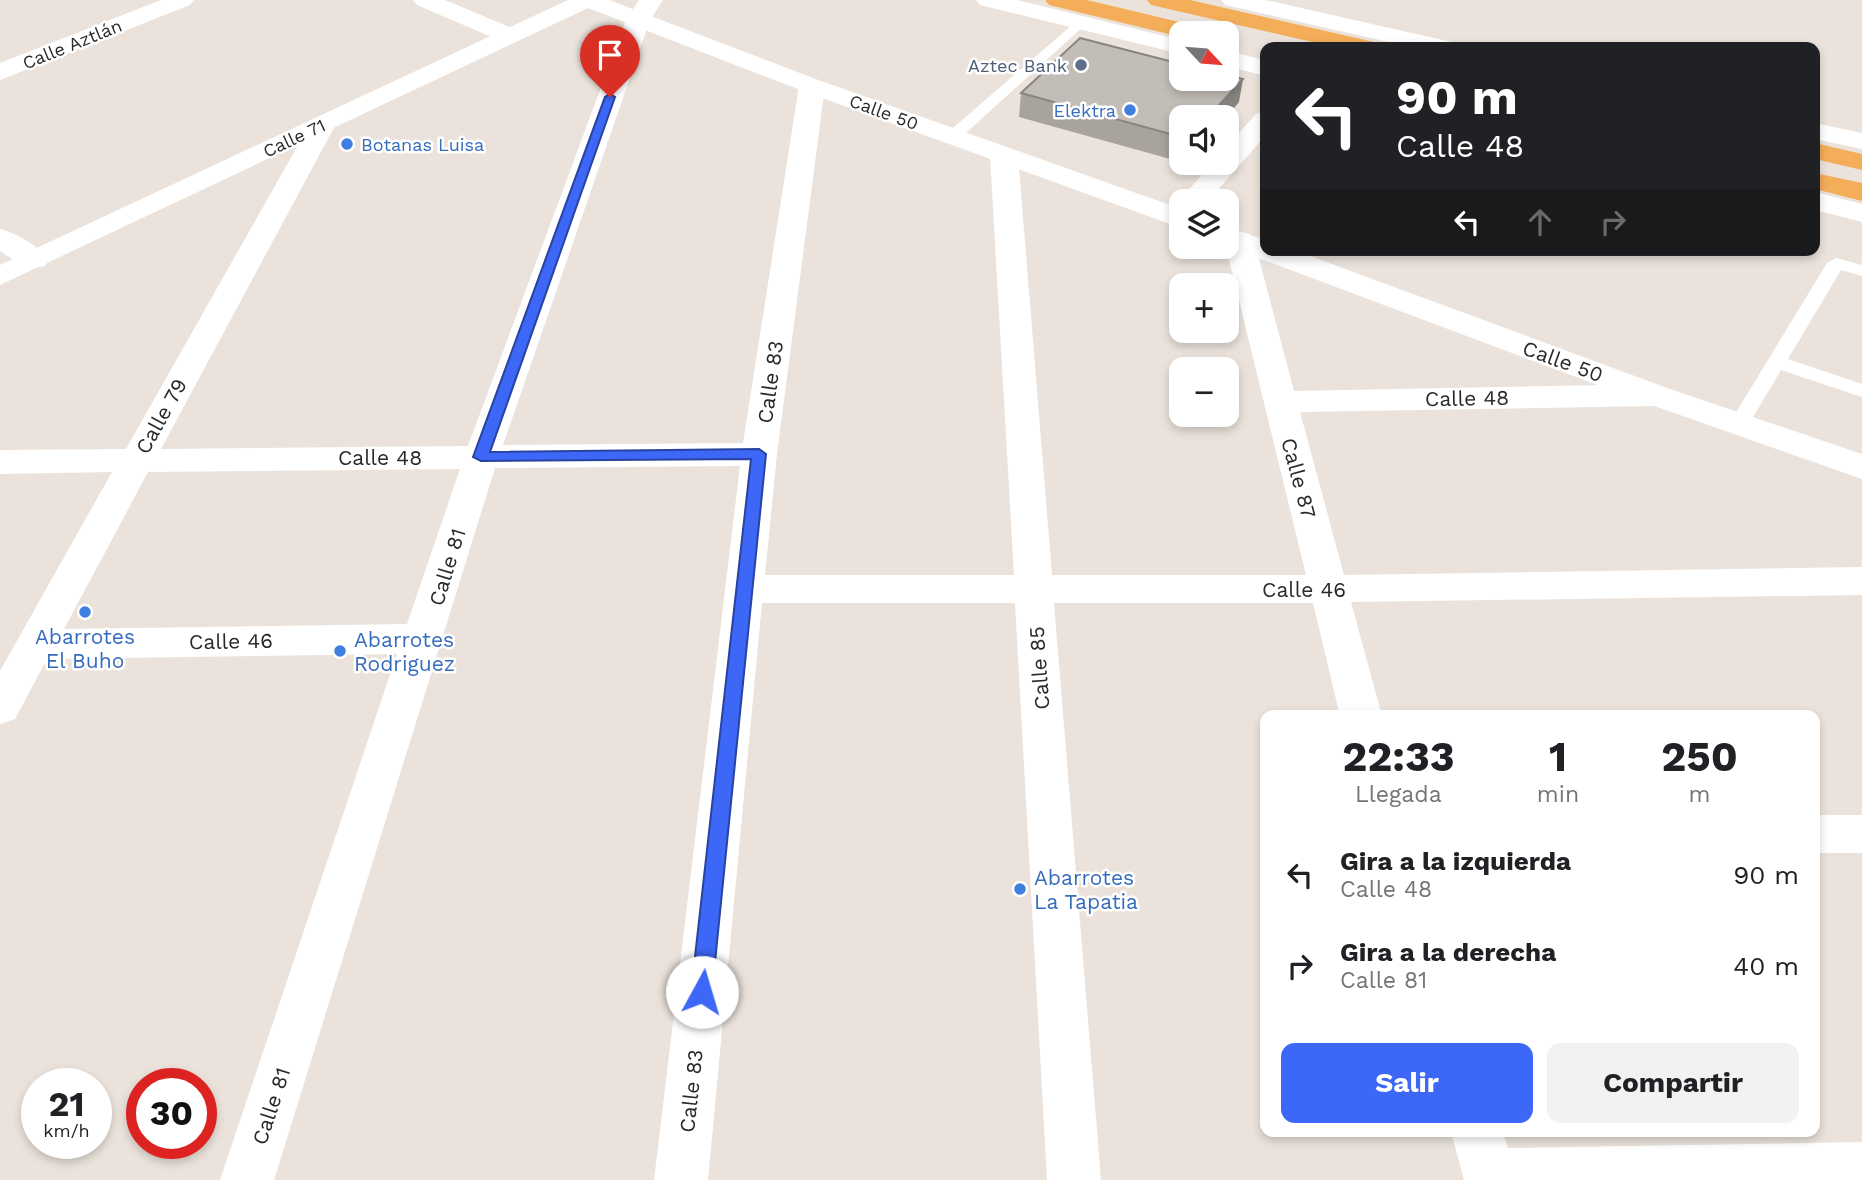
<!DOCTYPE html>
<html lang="es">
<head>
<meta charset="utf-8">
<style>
  body { margin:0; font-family:"Work Sans",sans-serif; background:#f2f2f2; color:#202124; height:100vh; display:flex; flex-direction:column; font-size:26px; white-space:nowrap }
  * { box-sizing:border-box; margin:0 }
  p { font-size:23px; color:#757577 }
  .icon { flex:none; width:38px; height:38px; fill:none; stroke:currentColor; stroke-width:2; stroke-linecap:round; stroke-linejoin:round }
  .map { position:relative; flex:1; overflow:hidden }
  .side { position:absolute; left:1260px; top:710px; width:560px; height:427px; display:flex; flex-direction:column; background:#fff; border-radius:14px; box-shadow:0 4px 10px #0003 }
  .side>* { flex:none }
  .banner { position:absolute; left:1260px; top:42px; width:560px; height:214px; border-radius:14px; box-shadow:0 4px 10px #0003; background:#202124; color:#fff; overflow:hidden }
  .needle { width:46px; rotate:116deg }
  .fabs { position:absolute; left:1169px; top:21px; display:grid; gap:14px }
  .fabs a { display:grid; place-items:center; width:70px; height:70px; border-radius:14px; background:#fff; box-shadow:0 4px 10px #0003; font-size:35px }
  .speed { position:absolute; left:21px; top:1068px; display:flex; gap:14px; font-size:35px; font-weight:700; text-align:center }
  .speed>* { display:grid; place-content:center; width:91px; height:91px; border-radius:50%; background:#fff; box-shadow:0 4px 10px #0003; line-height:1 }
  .speed small { font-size:18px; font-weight:400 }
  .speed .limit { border:10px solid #d22; background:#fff; color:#111 }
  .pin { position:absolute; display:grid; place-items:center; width:60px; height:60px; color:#fff; margin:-72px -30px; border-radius:50% 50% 50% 0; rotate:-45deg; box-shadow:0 0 7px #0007 }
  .pin .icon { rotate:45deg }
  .me { position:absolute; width:77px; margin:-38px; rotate:6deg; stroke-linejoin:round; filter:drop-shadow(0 0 5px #0008) }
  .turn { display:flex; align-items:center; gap:24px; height:147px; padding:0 21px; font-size:32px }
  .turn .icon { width:91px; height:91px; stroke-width:2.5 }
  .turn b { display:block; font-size:49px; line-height:60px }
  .lanes { display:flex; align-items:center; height:66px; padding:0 21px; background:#0003; justify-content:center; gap:35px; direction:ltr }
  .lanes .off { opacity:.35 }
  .eta { display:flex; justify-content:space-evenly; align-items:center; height:119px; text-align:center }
  .eta b { font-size:42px; font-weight:700; line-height:49px }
  .primary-button { display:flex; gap:14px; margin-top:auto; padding:14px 21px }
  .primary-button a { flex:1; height:80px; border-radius:14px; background:#3d67f6; color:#fff; font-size:28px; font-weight:700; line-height:80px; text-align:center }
  .primary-button a+a { background:#f2f2f2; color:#202124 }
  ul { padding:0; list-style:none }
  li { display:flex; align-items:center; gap:21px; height:91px; padding:0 21px }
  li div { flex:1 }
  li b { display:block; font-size:26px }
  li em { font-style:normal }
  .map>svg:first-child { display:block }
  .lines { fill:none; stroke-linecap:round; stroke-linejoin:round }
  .service { fill:#fff; fill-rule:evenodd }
  .minor { fill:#fff; fill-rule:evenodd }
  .tertiary { fill:#fff; fill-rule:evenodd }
  .secondary { fill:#fff; fill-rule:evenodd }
  .trunk { fill:#f4ae5a; fill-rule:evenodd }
  .wall { fill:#a8a39d }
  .shaded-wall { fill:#888480 }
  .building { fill:#c3bdb7; stroke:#888480; stroke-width:2 }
  .route { fill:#3d67f6; stroke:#2843a0; stroke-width:2 }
  .service-dot { fill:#5c6f8a; stroke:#fff; stroke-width:2.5 }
  .shop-dot { fill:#3f7fe0; stroke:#fff; stroke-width:2.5 }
  .labels { text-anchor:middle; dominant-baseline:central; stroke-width:5; stroke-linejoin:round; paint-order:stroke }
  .far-street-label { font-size:18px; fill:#292929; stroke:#fff }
  .far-service-label { font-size:18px; fill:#4e5e75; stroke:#fff; text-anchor:end }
  .far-shop-label { font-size:18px; fill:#366cbe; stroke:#fff; text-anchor:end }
  .street-label { font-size:21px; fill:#292929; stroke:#fff }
  .shop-label { font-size:21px; fill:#366cbe; stroke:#fff; text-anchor:start }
</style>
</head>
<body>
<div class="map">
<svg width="1862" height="1180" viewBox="0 0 1862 1180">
  <rect width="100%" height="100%" fill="#ebe3db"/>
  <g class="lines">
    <!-- service -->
    <path class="service" d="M1080,18l7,4 -2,3 -127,115h-12v-6z
      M1836,258l26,7v11l-21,-6 -53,89 74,25v13l-81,-27 -35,59h-14l-3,-5 98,-161z"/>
    <!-- minor -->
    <path class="minor" d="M161,0h33l-4,5 -190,75v-17z
      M413,0h32l74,31 3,5 -3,5h-18l-84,-36z
      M639,0h24l-13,20 -147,425 240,-2 56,-357 4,-5h18l4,5 -48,368 -12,121h249l-24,-419 4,-6h20l4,6 34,419h254l-80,-328 3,-13 10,-3 10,3 5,6 40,151 361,-7 12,4 5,7 -5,7 -12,4 -355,6 44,163 518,-8v28l-511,7 31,114h-42l-27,-113h-259l47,577h-54l-32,-577h-253l-54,577h-54l86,-714 -245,2 -221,712h-54l177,-526 -350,5 -32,60 -15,5v-53l112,-199 -112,2v-24l126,-1 184,-325 4,-6h18l4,6 -175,325 307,-3 158,-426zM460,469l-53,155 -343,5 84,-157z
      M1265,112v24l-57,65h-27v4l-2,-4 33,-38h15v-17l29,-32z
      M0,229c16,4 39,17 49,31l-4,6c-19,5 -30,-5 -45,-15z
      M1815,815h47v38h-47z
      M1451,1132h52l5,16 354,-6v38h-398z"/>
    <!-- tertiary -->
    <path class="tertiary" d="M568,0h41l212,81 360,128v19l-378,-137 -215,-83 -588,277v-20z
      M1227,227l38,13v10h29l373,138 195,66v25l-219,-77 -416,-156z"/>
    <!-- secondary -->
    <path class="secondary" d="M976,0h41l164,40v14l-201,-49z
      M1221,0h44l178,40 9,2 3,5h-44l-186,-42z
      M1227,51l38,9v16l-38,-10z
      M1815,123l47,10v16l-47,-10z
      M1815,192l47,12v18l-47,-12z"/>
    <!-- trunk -->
    <path class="trunk" d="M1045,0h42l113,27 3,5 -22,1v4l-132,-32z
      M1147,0h43l184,42 3,5h-43l-183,-42z
      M1815,143l47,11v16l-47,-11z
      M1815,173l47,10v18l-47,-12z"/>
  </g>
  <!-- wall -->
  <path class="wall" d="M1021,93l218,9 -13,15h-45v45l-162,-45z"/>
  <!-- shaded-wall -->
  <path class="shaded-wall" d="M1243,79l-4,23 -13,15h-18z"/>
  <!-- building -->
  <path class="building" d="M1080,38l101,26v15h46v-4l16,4 -35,38h-27v20l-160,-44z"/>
  <!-- route -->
  <path class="route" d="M610,94l5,3 -125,355 269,-3 7,5 -54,538 -3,7 -7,2 -8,-2 -3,-7 60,-533 -270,2 -8,-4 132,-360z"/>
  <!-- markers -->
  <circle class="service-dot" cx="1081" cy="65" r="7"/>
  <g class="shop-dot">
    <circle cx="1130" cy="110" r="7"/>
    <circle cx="347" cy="144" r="7"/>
    <circle cx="85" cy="612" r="7"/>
    <circle cx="340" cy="651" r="7"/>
    <circle cx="1020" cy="889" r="7"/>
  </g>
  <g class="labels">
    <!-- far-street labels -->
    <g class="far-street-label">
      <text transform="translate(72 44) rotate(-22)">Calle Aztlán</text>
      <text transform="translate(884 112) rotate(20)">Calle 50</text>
      <text transform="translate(294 138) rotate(-25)">Calle 71</text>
    </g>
    <!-- far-service labels -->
    <g class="far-service-label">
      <text x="1067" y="65">Aztec Bank</text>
    </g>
    <!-- far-shop labels -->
    <g class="far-shop-label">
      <text x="1116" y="110">Elektra</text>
      <text x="361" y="144" text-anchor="start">Botanas Luisa</text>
    </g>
    <!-- street labels -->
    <g class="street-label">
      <text transform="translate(1563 361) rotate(20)">Calle 50</text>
      <text transform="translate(770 382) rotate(-82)">Calle 83</text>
      <text transform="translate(1467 398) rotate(-1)">Calle 48</text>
      <text transform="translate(161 416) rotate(-61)">Calle 79</text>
      <text x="380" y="457">Calle 48</text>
      <text transform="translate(1299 478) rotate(75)">Calle 87</text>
      <text transform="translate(447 567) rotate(-73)">Calle 81</text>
      <text x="1304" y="589">Calle 46</text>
      <text transform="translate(231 641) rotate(-1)">Calle 46</text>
      <text transform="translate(1039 668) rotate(-94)">Calle 85</text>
      <text transform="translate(691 1091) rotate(-84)">Calle 83</text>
      <text transform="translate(271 1106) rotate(-72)">Calle 81</text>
    </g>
    <!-- shop labels -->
    <g class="shop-label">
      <text x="85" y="636" text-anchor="middle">Abarrotes<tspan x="85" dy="24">El Buho</tspan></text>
      <text x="354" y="639">Abarrotes<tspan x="354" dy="24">Rodriguez</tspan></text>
      <text x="1034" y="877">Abarrotes<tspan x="1034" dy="24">La Tapatia</tspan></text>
    </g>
  </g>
</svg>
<div class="fabs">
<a><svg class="needle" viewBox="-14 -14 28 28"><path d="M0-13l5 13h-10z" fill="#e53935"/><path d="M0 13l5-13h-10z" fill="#757577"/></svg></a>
<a><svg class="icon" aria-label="sound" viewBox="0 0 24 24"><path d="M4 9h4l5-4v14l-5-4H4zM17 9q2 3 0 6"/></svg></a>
<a><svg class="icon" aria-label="layers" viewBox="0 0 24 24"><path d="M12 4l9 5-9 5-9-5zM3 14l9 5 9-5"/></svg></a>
<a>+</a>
<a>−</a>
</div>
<div class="speed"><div>21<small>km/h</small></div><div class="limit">30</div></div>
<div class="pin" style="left:610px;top:97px;background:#d93025"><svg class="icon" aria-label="arrive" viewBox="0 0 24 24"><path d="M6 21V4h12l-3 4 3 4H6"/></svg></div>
<svg class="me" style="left:702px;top:992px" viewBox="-20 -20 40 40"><circle r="19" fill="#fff"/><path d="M0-13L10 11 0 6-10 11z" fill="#3d67f6"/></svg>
<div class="banner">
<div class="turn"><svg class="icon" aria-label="left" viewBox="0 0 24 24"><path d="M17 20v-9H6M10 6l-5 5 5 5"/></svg><div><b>90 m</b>Calle 48</div></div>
<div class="lanes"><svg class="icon" aria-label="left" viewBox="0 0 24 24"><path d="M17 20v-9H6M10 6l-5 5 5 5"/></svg><svg class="icon off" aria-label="ahead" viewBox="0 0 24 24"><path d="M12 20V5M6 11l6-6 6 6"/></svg><svg class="icon off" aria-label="right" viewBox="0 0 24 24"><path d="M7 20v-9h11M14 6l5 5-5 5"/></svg></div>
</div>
<section class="side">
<div class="eta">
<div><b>22:33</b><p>Llegada</p></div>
<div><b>1</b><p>min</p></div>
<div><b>250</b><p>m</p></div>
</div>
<ul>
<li><svg class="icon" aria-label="left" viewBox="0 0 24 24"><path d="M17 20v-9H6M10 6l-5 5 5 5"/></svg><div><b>Gira a la izquierda</b><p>Calle 48</p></div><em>90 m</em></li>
<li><svg class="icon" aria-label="right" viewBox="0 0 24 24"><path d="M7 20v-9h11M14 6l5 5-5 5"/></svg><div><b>Gira a la derecha</b><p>Calle 81</p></div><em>40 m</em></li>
</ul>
<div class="primary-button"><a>Salir</a><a>Compartir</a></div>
</section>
</div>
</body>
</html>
